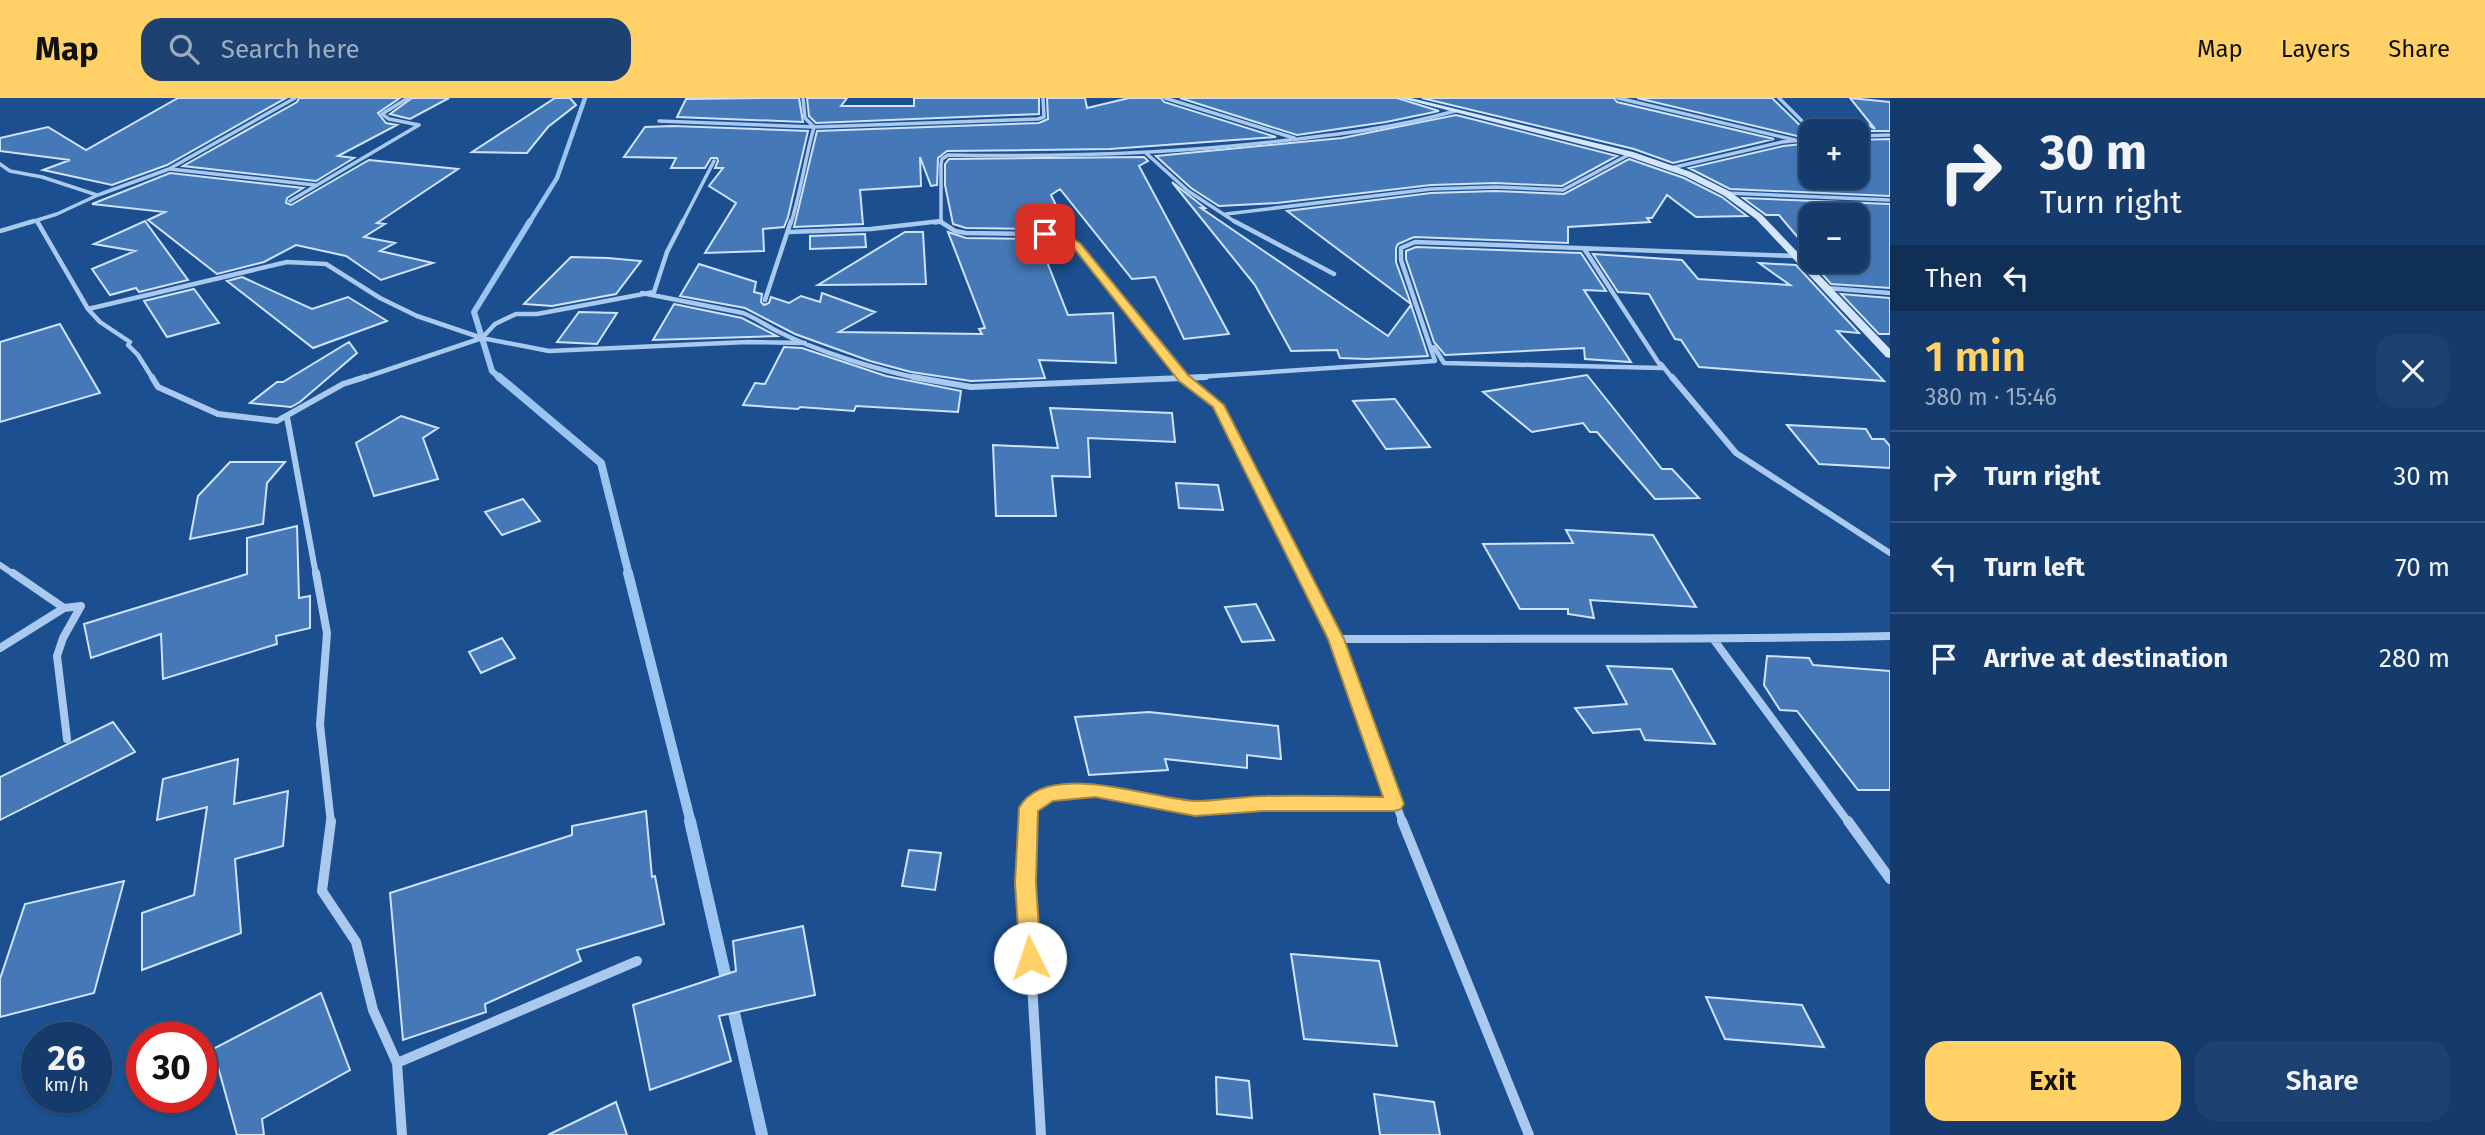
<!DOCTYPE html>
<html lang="en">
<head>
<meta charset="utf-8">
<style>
  body { margin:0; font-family:"Fira Sans",sans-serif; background:#1d4271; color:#f1f3f6; height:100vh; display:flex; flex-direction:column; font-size:26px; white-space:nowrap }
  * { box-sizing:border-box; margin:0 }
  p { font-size:23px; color:#9dadc1 }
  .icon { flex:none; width:38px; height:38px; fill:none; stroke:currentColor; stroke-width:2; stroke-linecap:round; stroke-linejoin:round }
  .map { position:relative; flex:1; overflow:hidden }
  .panel { display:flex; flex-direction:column; background:#143b6b; width:595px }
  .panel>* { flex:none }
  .guide { background:#143b6b; color:#f1f3f6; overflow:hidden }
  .buttons { position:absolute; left:1799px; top:21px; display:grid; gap:14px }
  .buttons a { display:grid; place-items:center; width:70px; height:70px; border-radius:14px; background:#143b6b; box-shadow:0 2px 5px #0004,0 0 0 2px #33557e; font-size:35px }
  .speed { position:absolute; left:21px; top:924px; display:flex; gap:14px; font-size:35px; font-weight:700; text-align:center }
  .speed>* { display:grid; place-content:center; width:91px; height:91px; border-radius:50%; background:#143b6b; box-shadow:0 2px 5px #0004,0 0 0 2px #33557e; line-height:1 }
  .speed small { font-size:18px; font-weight:400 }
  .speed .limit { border:10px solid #d22; background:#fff; color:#111 }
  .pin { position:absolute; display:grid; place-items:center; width:60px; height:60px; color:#fff; margin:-30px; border-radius:14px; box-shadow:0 4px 10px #0006 }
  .me { position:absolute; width:77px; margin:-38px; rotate:356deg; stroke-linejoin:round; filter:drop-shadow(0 0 5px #0008) }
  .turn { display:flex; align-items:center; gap:24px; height:147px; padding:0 35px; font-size:32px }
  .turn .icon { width:91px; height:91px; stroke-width:2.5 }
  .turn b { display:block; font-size:49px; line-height:60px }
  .then { display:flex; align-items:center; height:66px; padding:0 35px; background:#0003; gap:14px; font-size:26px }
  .round { display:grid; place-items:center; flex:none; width:74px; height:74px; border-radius:21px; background:#1d4271 }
  .overview { display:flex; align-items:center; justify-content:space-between; height:119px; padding:0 35px }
  h1 { font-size:42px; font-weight:600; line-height:52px; color:#ffd166 }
  .primary-button { display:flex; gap:14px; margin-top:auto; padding:14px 35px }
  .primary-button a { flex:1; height:80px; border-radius:21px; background:#ffd166; color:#111; font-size:28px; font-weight:600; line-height:80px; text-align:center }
  .primary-button a+a { background:#1d4271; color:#f1f3f6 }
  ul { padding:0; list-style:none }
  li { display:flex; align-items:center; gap:21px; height:91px; padding:0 35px; border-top:2px solid #33557e }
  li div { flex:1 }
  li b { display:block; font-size:26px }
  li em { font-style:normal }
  header { display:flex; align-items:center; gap:42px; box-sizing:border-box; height:98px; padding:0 35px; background:#ffd166; color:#111 }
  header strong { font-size:33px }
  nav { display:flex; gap:38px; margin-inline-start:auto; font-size:24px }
  .search { width:490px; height:63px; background:#1d4271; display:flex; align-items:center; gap:18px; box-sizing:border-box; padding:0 24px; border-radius:21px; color:#9dadc1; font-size:26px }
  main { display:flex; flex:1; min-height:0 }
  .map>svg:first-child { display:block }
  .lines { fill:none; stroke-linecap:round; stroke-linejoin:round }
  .stream-far4 { stroke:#9cc4f0; stroke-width:4.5 }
  .stream-far3 { stroke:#9cc4f0; stroke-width:6 }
  .stream-far2 { stroke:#9cc4f0; stroke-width:8 }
  .stream-far1 { stroke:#9cc4f0; stroke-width:10 }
  .stream { stroke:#9cc4f0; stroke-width:12 }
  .building { fill:#4478b7; stroke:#cfe3fa; stroke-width:2 }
  .street-far4 { stroke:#a9c9ee; stroke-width:3.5 }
  .street-far3 { stroke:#a9c9ee; stroke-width:4.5 }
  .street-far2 { stroke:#a9c9ee; stroke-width:6 }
  .street-far1 { stroke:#a9c9ee; stroke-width:8 }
  .street { stroke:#a9c9ee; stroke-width:10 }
  .secondary { fill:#d6e6fa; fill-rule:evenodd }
  .route { fill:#ffd166; stroke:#a68842; stroke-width:2 }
</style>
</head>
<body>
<header>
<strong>Map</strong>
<div class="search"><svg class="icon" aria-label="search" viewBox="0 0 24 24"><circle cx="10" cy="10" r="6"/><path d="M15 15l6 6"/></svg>Search here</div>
<nav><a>Map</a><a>Layers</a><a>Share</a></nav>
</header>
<main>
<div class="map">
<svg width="1890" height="1037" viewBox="0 0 1890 1037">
  <rect width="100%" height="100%" fill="#1b4f8f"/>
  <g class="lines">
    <!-- stream-far4 -->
    <path class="stream-far4" d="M529,125l28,-45 28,-80"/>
    <!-- stream-far3 -->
    <path class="stream-far3" d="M501,281l-9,-8 -18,-59 56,-91"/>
    <!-- stream-far2 -->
    <path class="stream-far2" d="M499,279l102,86 28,112"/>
    <!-- stream-far1 -->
    <path class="stream-far1" d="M628,475l63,250"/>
    <!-- stream -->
    <path class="stream" d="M690,723l37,162
      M732,906l30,131"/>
  </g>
  <!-- building -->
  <path class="building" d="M178,0h108l-119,67 -55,20 -69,-15 27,-10 -70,-9v-13l48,-11 38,23z
    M299,0h101l-22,15 8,10 11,2 -59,31 16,2 -38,23 -133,-15 114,-64z
    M412,0h37l-39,21 -20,-5z
    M555,0h15l6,7 -28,22 -21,26 -55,-1z
    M764,0h35l4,24 -126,-5 9,-18z
    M807,0h40l-6,8h73v-8h125v16l-223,9 -7,-7z
    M1047,0h38l2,10 42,-10h32l3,4 112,35 -166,12 -163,2 -9,7 -1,27 -6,1 -11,-29 1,29 -61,4 3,34 -69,3 23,-96 222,-8 9,-4z
    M1180,0h217l42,13 -53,11 -89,13z
    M1422,0h192l3,4 157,37 -101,24 -39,-14z
    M1637,0h135l38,37 -13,1z
    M1850,0l40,4v29h-74l-8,-10 57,2 10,6z
    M1456,17l161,41 -55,30 -67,-3 -64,2 -154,18 -58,3 -28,-18 -35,-32 186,-18z
    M673,28l135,5 -20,86 -4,10 -21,2 1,22 -59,2 31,-50 -27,-17 14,-18h-8l3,-7 -1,-3h-6l-6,10h-34l5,-10 -52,-1 21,-30z
    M1890,41v57l-160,-7 -41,-21 94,-22 28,-3v34h46v-37z
    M1144,59l4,4 -9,5 90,168 -45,5 -29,-62 -23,2 -72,-90 -9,6 14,29 -32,3 1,2 -68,-1 -13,-4 -8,-39v-21l4,-5z
    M1629,61l55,19 38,19 25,19 -51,1 -29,-22 -15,23h-5l3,4 -82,5v16l-154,-6 -16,7 -2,4v14l15,42 -124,-93 144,-18 64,-2 69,3z
    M369,62l89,9 -81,54 8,1 -21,13 31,6 -15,8 53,12 -52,17 -35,-24 -50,-11 -32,17 -47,12 -69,-54 17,-8 -73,-8 78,-31 133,15 -16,10 -1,5 5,2z
    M1172,84l33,26h-4l187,128 23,-31 17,51 -61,3 -27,-1 -3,-8 -46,1 -36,-66z
    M1743,100l147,6v84l-59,-4 -16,-18 8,1 -5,-6h39v-46h-46v38l-32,-38h-13z
    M145,123l43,59 -49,12 -3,-4 -26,7 -18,-26 43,-18 -41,-7z
    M905,134h18l3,52 -108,1z
    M948,134l18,6 72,1 30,76 45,-2 3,50 -77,-3 6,18 -74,3 -60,-9 -41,-11 -75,-27 -50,-26 -65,-12 19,-32 57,18 -2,10 8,2 -1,8 3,3 5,-2 2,-6 18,6 12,-7 19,6 2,-9 53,19 -36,20 143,2 -3,-5 6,-1z
    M865,136l1,13 -56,2v-13z
    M1416,149l165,6 25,38 -22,-1 47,72 -46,-3 -1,-11 -139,7 -11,-13 -28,-83v-8z
    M1593,156l89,6 16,19 92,6 -31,-22 37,2 63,68 -22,-2 47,50 -185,-14 -18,-27 -6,-1 -26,-45 -31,-2z
    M571,159l37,1 33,3 -25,33 -64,12 -28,-2z
    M242,179l70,32 36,-12 39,24 -74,27 -86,-67z
    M194,191l25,34 -52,14 -23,-36z
    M1841,196l49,4v36h-11z
    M674,206l68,14 35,18 -124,4z
    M579,214l38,1 -20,31 -40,-2z
    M60,226l40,69 -100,29v-80z
    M349,244l8,11 -57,49 -9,5 -41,-4 27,-21h6z
    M784,249l18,1 84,28 75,15 -3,21 -102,-6 -2,5 -54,-4 -2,2 -55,-4 12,-22 10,1z
    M1587,277l75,94h10l27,29 -44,1 -58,-67h-7l-7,-9 -51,9 -49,-40z
    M1395,301l35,48 -44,2 -33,-48z
    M1050,310l122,5 3,29 -87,-4 2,39 -38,-1 4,40h-60l-3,-71 65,3z
    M401,318l37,12 -15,10 15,41 -64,17 -18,-53z
    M1787,327l79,4 6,10h12l6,7v22l-71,-4z
    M230,364h55l-18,21 -4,41 -73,15 8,-43z
    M1176,385l42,2 5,25 -44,-2z
    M523,401l17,22 -38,14 -17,-23z
    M297,428l2,72 11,-2v32l-34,8 1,8 -114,35 -2,-45 -70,24 -7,-34 163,-50v-36z
    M1566,432l87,5 43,72 -106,-7 4,18 -26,-4v-5h-48l-37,-65 90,-1z
    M1256,506l18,36 -32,2 -17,-35z
    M502,540l13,20 -34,15 -12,-21z
    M1767,558l42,2 4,7 77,6v119h-32l-61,-79 -17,-1 -16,-25z
    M1607,568l65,3 43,75 -70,-4 -5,-11 -47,4 -18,-25 52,-4z
    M1149,614l129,14 3,33 -34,-4v13l-82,-9 3,11 -79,5 -14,-58z
    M113,624l22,30 -135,68v-43z
    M238,661l-4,45 54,-13 -5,55 -48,13 6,74 -99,37v-57l52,-18 13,-88 -50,13 6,-41z
    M646,713l6,66 3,-1 9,48 -87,26 4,11 -96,43 1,8 -83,28 -13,-147 182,-58v-9z
    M909,752l32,3 -6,37 -33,-4z
    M124,783l-30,112 -94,24v-38l25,-75z
    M803,828l12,69 -96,21 12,45 -81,29 -17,-85 103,-34 -3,-30z
    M1291,856l88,7 18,85 -93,-7z
    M321,895l29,77 -88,49 2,16h-27l-24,-86z
    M1706,899l96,8 22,42 -99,-8z
    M1216,979l33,4 3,37 -35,-4z
    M1374,996l60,8 6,33h-60z
    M616,1004l11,33h-79z"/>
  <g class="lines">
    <!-- street-far4 -->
    <path class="street-far4" d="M1165,0l129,40
      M1618,0l177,42
      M1779,0l33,33
      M659,23l155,6 224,-8 6,-2 -1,-19
      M1857,38l33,-1
      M1147,56l41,37 49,32
      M0,66l10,7 32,6 55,18
      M1671,70l111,-26 29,-3
      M170,71l145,16
      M1726,95l164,7
      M290,103l129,-76 -30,-6 -7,-5 26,-16
      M1226,116l205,-25 64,-2 68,3 67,-36
      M28,125l29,-9 41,-19 71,-26 126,-71
      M682,125l32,-62
      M791,125c10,-32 14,-64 23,-96l-9,-9 -2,-20
      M935,125l6,-1v-58l1,-5 6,-4c108,2 216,-1 324,-13 62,-7 123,-14 183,-31"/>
    <!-- street-far3 -->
    <path class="street-far3" d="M37,123l51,88 12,13 30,20 -2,3 10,10 15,24
      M1234,123l100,53
      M941,124l14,9 11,2 71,1 40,11 108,134
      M0,133l34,-10
      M789,134l82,-3 70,-8
      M1826,190l64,5
      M642,195l101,20c13,5 22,12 34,18 39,20 103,40 146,48
      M765,202l26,-79
      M88,211l199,-47 39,2 54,34 37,18 65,22 67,13 198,-9 58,1
      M1434,249l10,16 218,5 -77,-118
      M1661,266l12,15
      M360,281l122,-41 13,-14 21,-10h21l117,-22 13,-40 16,-31
      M1166,281l269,-18 -34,-101v-12l14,-6 380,14"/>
    <!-- street-far2 -->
    <path class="street-far2" d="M152,279l6,10 60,27 59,7 66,-37 22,-7
      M913,279l58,10 235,-10
      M1183,279l35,28 86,170
      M1672,279l64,76 154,100
      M287,319l29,158
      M0,467l15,10"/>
    <!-- street-far1 -->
    <path class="street-far1" d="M13,475l51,35
      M316,475l11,60 -7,92 11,98
      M1303,475l33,66 67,184
      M1336,541c185,-1 369,1 554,-3
      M1714,542l135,183
      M0,550l64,-40 17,-2 -18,32 -6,18 10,83
      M1028,725l1,-15 20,-13 46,-5 100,18 68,-5 132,1"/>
    <!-- street -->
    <path class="street" d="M331,723l-9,70 34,51 17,68 24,53 5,72
      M1028,723l-2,62 15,252
      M1402,723l127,314
      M1848,723l42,58
      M397,965l240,-102"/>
    <!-- secondary -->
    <path class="secondary" d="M1400,0h11l222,54 58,20 38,19 33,24 128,134v9l-4,-1 -130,-138 -33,-24 -38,-19 -58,-20z"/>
  </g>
  <!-- route -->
  <path class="route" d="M1045,133l21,4 14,8 108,132 36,30 120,234 60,165 -3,5 -6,2h-132l-68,5 -100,-19 -42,4 -15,10 -2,72 5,75 -3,7 -8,3 -7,-3 -3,-7 -5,-75 4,-75c27,-50 136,-8 177,-7 23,0 47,-5 70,-5 39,-1 78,0 117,1l-55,-158 -115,-232 -34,-26 -106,-134 -14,-8 -17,-3 -2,-2z"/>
</svg>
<div class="buttons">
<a>+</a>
<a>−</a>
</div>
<div class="speed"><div>26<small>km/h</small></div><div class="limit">30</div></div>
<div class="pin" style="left:1045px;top:136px;background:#d93025"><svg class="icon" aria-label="arrive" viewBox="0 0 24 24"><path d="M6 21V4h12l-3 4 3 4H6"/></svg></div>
<svg class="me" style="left:1030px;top:860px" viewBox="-20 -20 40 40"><circle r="19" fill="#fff"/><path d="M0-13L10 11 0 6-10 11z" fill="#ffd166"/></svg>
</div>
<section class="panel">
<div class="guide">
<div class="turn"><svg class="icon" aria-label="right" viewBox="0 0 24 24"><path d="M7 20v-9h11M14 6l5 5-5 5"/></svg><div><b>30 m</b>Turn right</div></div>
<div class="then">Then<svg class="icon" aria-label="left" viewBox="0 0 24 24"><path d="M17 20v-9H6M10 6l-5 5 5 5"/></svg></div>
</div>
<div class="overview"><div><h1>1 min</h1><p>380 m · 15:46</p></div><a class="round"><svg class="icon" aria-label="close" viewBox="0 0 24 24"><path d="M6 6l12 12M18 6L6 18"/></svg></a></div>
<ul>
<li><svg class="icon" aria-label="right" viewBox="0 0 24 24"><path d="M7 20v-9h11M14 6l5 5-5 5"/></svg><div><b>Turn right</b></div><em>30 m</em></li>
<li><svg class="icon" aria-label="left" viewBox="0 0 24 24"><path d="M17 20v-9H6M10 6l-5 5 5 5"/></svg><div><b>Turn left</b></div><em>70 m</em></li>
<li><svg class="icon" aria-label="arrive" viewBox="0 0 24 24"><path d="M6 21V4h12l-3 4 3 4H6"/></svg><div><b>Arrive at destination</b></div><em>280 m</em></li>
</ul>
<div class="primary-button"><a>Exit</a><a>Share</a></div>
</section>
</main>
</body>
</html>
